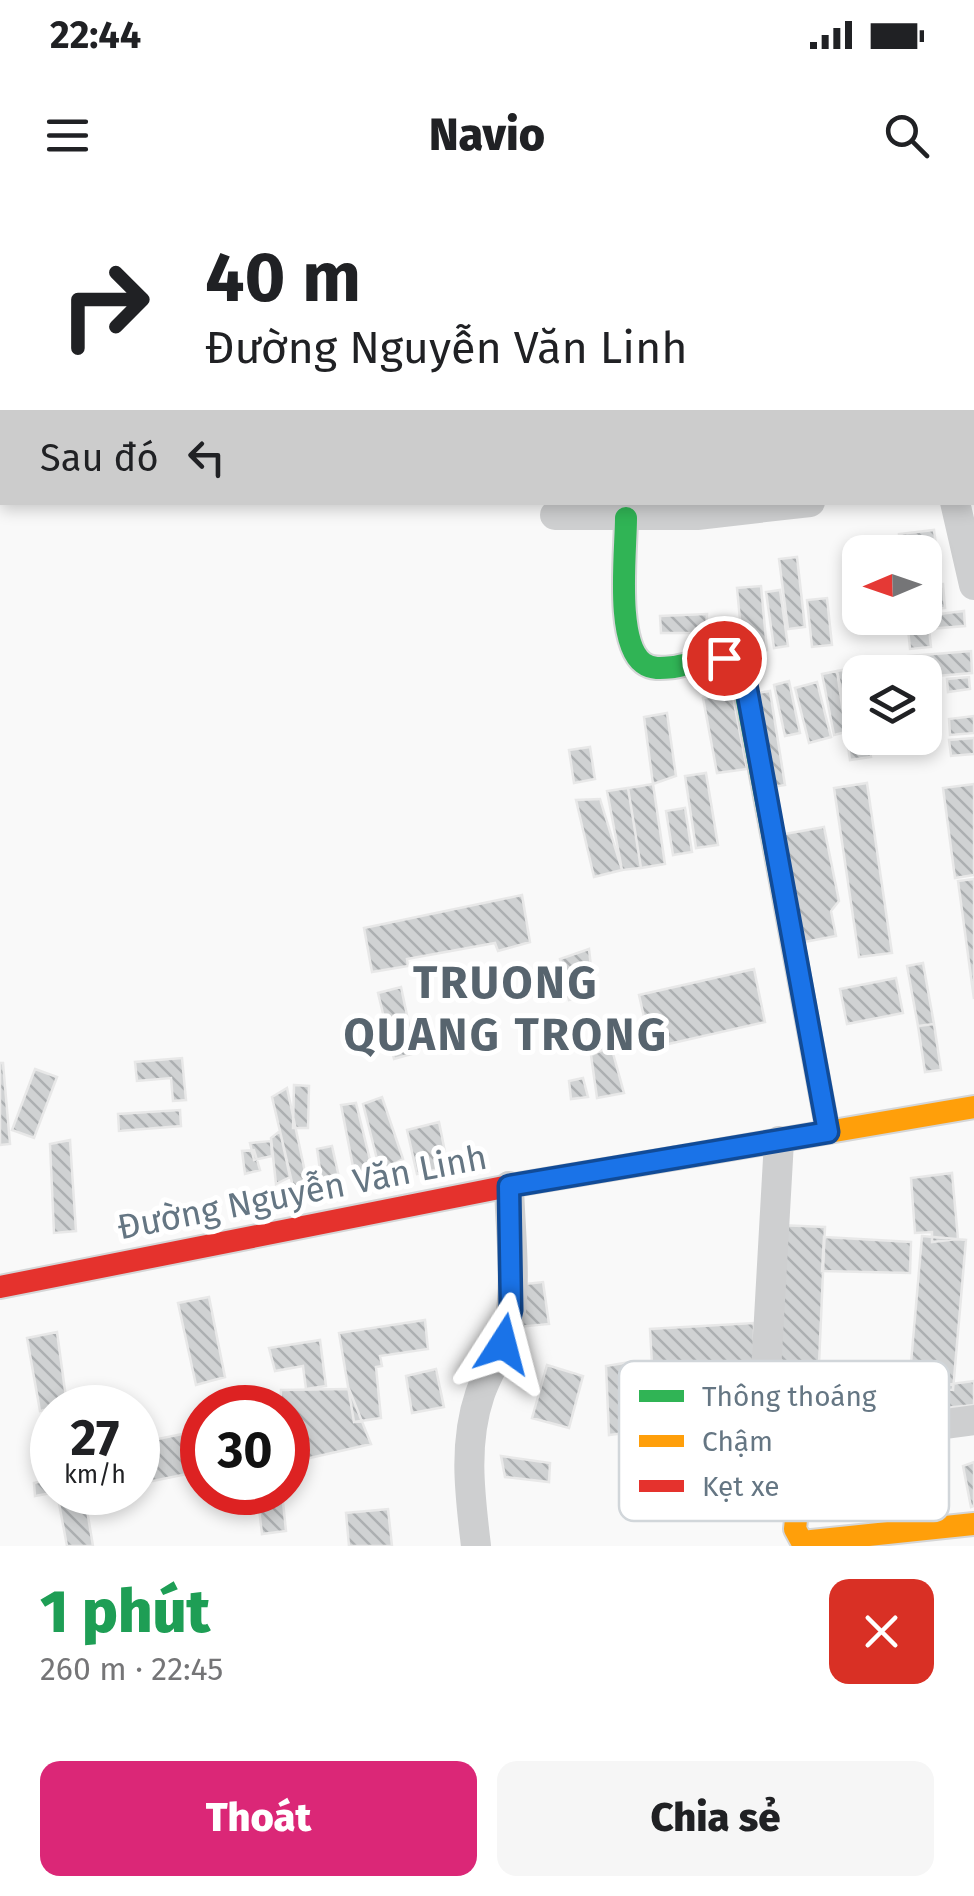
<!DOCTYPE html>
<html lang="vi">
<head>
<meta charset="utf-8">
<style>
  body { margin:0; font-family:"Fira Sans",sans-serif; background:#f6f6f6; color:#202124; height:100vh; display:flex; flex-direction:column; font-size:38px; white-space:nowrap }
  * { box-sizing:border-box; margin:0 }
  p { font-size:32px; color:#757577 }
  .icon { flex:none; width:55px; height:55px; fill:none; stroke:currentColor; stroke-width:2; stroke-linecap:round; stroke-linejoin:round }
  .map { position:relative; height:1346px; overflow:hidden }
  .sheet { display:flex; flex-direction:column; background:#fff; flex:1 }
  .sheet>* { flex:none }
  .top-card { position:absolute; left:0px; top:0px; width:975px; height:305px; box-shadow:0 5px 15px #0003; background:#fff; color:#202124; overflow:hidden }
  .needle { width:65px; rotate:268deg }
  .fabs { position:absolute; left:842px; top:335px; display:grid; gap:20px }
  .fabs a { display:grid; place-items:center; width:100px; height:100px; border-radius:20px; background:#fff; box-shadow:0 5px 15px #0003; font-size:50px }
  .speed { position:absolute; left:30px; top:1185px; display:flex; gap:20px; font-size:50px; font-weight:700; text-align:center }
  .speed>* { display:grid; place-content:center; width:130px; height:130px; border-radius:50%; background:#fff; box-shadow:0 5px 15px #0003; line-height:1 }
  .speed small { font-size:25px; font-weight:400 }
  .speed .limit { border:15px solid #d22; background:#fff; color:#111 }
  .pin { position:absolute; display:grid; place-items:center; width:85px; height:85px; color:#fff; margin:-42px; border:5px solid #fff; border-radius:50%; box-shadow:0 2px 10px #0007 }
  .me { position:absolute; width:110px; margin:-55px; rotate:9deg; stroke-linejoin:round; filter:drop-shadow(0 0 8px #0008) }
  .turn { display:flex; align-items:center; gap:35px; height:210px; padding:0 40px; font-size:45px }
  .turn .icon { width:130px; height:130px; stroke-width:2.5 }
  .turn b { display:block; font-size:70px; line-height:85px }
  .then { display:flex; align-items:center; height:95px; padding:0 40px; background:#0003; gap:20px; font-size:38px }
  .round { display:grid; place-items:center; flex:none; width:105px; height:105px; border-radius:20px; background:#f6f6f6 }
  .summary { display:flex; align-items:center; justify-content:space-between; height:170px; padding:0 40px }
  h1 { font-size:60px; font-weight:800; line-height:75px; color:#1e9e55 }
  .action { display:flex; gap:20px; margin-top:auto; padding:20px 40px }
  .action a { flex:1; height:115px; border-radius:20px; background:#db2777; color:#fff; font-size:40px; font-weight:800; line-height:115px; text-align:center }
  .action a+a { background:#f6f6f6; color:#202124 }
  .status { display:flex; justify-content:space-between; align-items:center; height:70px; padding:0 50px; background:#fff; direction:ltr }
  .status svg { height:28px; fill:currentColor }
  header { display:flex; justify-content:space-between; align-items:center; height:130px; padding:0 40px; background:#fff; font-size:45px; font-weight:800 }
  .map>svg:first-child { display:block }
  .building { fill:url(#building-back-hatch); stroke:#e8e8e8; stroke-width:2.5 }
  .lines { fill:none; stroke-linecap:round; stroke-linejoin:round }
  .fast-casing { stroke:#d5d6d7; stroke-width:26 }
  .slow-casing { stroke:#d5d6d7; stroke-width:26 }
  .jam-casing { stroke:#d5d6d7; stroke-width:26 }
  .street { stroke:#cecfd0; stroke-width:30 }
  .fast { stroke:#30b455; stroke-width:22 }
  .slow { stroke:#ff9f0a; stroke-width:22 }
  .jam { stroke:#e5322d; stroke-width:22 }
  .route-casing { stroke:#114b97; stroke-width:25 }
  .route { stroke:#1a73e8; stroke-width:18 }
  .labels { text-anchor:middle; dominant-baseline:central; stroke-width:10; stroke-linejoin:round; paint-order:stroke }
  .street-label { font-size:35px; fill:#657683; stroke:#fff }
  .district-label { font-size:45px; font-weight:bold; letter-spacing:2.5px; fill:#57646e; stroke:#fff }
  .key { fill:#fff; stroke:#d1d6da; stroke-width:2.5 }
  .key-label { font-size:28px; fill:#657683 }
</style>
</head>
<body>
<div class="status"><b>22:44</b><svg viewBox="0 0 49 12"><path d="M0 12V9h3v3zM5 12V6h3v6zM10 12V3h3v9zM15 12V0h3v12zM26 1h20v11H26zM47 4h2v5h-2z"/></svg></div>
<header><svg class="icon" aria-label="menu" viewBox="0 0 24 24"><path d="M4 6h16M4 12h16M4 18h16"/></svg>Navio<svg class="icon" aria-label="search" viewBox="0 0 24 24"><circle cx="10" cy="10" r="6"/><path d="M15 15l6 6"/></svg></header>
<div class="map">
<svg width="974" height="1346" viewBox="0 0 974 1346">
  <defs>
    <pattern id="building-back-hatch" width="6" height="6" patternUnits="userSpaceOnUse" patternTransform="scale(2.5)"><rect width="6" height="6" fill="#d0d2d3"/><path d="M-1 5l2 2M0 0l6 6M5-1l2 2" fill="none" stroke="#acafb1"/></pattern>
  </defs>
  <rect width="100%" height="100%" fill="#f9f9f9"/>
  <!-- building -->
  <path class="building" d="M934,330l2,15 -36,4 -1,-15z
    M900,340l2,12h-42v20l-8,1 -5,-24z
    M797,357l8,70 -17,2 -9,-70z
    M943,384l2,24 -20,2v-25z
    M761,386l6,64 -24,2 -6,-64z
    M780,390l8,56 -14,2 -8,-56z
    M827,398l5,47 -20,2 -5,-47z
    M964,411l1,15 -36,3 2,18 -21,2 -3,-31z
    M707,414l-1,19h-45l-1,-17z
    M971,451l1,22 -47,4v-5h-39l-1,-14z
    M858,467l2,71h8l3,19 -21,3 -13,-89z
    M837,471l13,60 -16,4 -12,-61z
    M969,477l1,12 -22,3 -1,-13z
    M789,481l11,52 -15,3 -11,-51z
    M817,482l14,55 -22,6 -14,-55z
    M770,491l15,94 -20,3 -15,-94z
    M732,492l15,77 -30,4 -14,-75z
    M667,513l9,63 -23,8 -9,-67z
    M974,516v17l-24,2 -1,-16z
    M974,538v16l-23,2 -2,-16z
    M590,547l5,32 -21,4 -5,-33z
    M706,573l12,72 -22,3 -11,-72z
    M867,583l25,170 -33,4 -25,-169z
    M653,584l12,80 -24,4 -13,-80z
    M974,584v91l-19,3 -12,-90z
    M628,588l13,80 -19,2 -15,-79z
    M600,599l22,71 -28,7 -18,-77z
    M685,608l7,44 -19,3 -7,-44z
    M824,627l15,74 -8,10 5,25 -37,7 -20,-108z
    M974,679v120l-16,-118z
    M522,695l8,47 -32,9 -3,-8 -88,16 1,7 -36,6 -8,-44z
    M589,749l5,45 -25,6 -9,-41z
    M923,763l11,61 -16,2 -11,-60z
    M754,769l11,53 -114,26 -12,-53z
    M896,778l7,35 -56,11 -7,-35z
    M401,787l14,66 -21,6 -16,-66z
    M934,824l7,46 -16,2 -7,-46z
    M611,846l13,47 -27,5 -6,-43z
    M182,858l4,42 -13,1 -2,-23 -34,3 -2,-19z
    M0,863h3l7,81 -10,1z
    M35,869l22,8 -23,61 -22,-8z
    M583,878l5,19 -17,2 -2,-18z
    M294,885l15,1 -1,42h-15z
    M287,888l21,98 -14,5 -22,-94z
    M382,897l21,62 -23,12 -17,-67z
    M356,903l17,69 -18,5 -14,-72z
    M180,910l1,16 -62,5 -1,-17z
    M439,922l9,45 -31,7 -10,-44z
    M280,931l10,46 -14,7 -5,-46z
    M70,940l6,91 -22,2 -4,-89z
    M271,941l1,15 -18,4 -4,-17z
    M332,946l9,40 -18,4 -6,-41z
    M254,950l6,20 -15,4 -3,-23z
    M952,973l6,66 -26,3v-10l-17,1 -4,-55z
    M778,1025l47,2 -8,183 -47,-2z
    M922,1036l44,4 -13,150 -44,-4z
    M824,1037l87,5 -1,31 -88,-2z
    M543,1082l6,42 -31,3 -3,-42z
    M209,1097l16,80 -29,8 -18,-82z
    M425,1120l3,29 -48,7 2,10 -6,1 5,51 -27,4 -15,-89z
    M754,1123v38l-102,4 -2,-36z
    M57,1132l10,73 -27,6 -13,-73z
    M320,1140l6,46 -20,3 -3,-23 -28,5 -6,-23z
    M630,1162l3,70 -24,3 -3,-69z
    M547,1165l36,11 -14,52 -37,-10z
    M436,1169l8,38 -32,6 -6,-37z
    M974,1181v24l-29,3 -2,-23z
    M349,1189l22,55 -83,19v-55h-8l1,-18z
    M202,1230v41l-64,13v-41z
    M52,1254v38h5l-22,4 -1,-13 8,-2 -3,-25z
    M501,1256l49,7 -1,19 -44,-5z
    M974,1262v44l-3,1 -8,-41z
    M84,1292l9,54h-26l-10,-53z
    M257,1292h25l4,39 -24,3z
    M388,1309l4,37h-43l-3,-33z"/>
  <g class="lines">
    <!-- fast casing -->
    <g class="fast-casing">
      <path id="fast" d="M626,318c0,33 -11,124 17,145 9,7 21,5 31,4 26,-5 43,-14 67,1l87,464"/>
    </g>
    <!-- slow casing -->
    <g class="slow-casing">
      <path id="slow" d="M676,958l298,-51
        M662,1209l102,-2 30,17 10,19 -9,86 7,13 172,-18"/>
    </g>
    <!-- jam casing -->
    <g class="jam-casing">
      <path id="jam" d="M0,1087l509,-101 167,-28"/>
    </g>
    <!-- street -->
    <path class="street" d="M427,2v-2
      M725,2v-2
      M956,2v-2
      M0,88h2
      M955,302l19,83
      M555,315h142l113,-13
      M764,1207l15,-266
      M804,1243l170,-23
      M476,1346c-6,-51 -13,-102 4,-152 8,-24 24,-45 29,-70 8,-41 1,-96 0,-138"/>
    <!-- fast -->
    <use href="#fast" class="fast"/>
    <!-- slow -->
    <use href="#slow" class="slow"/>
    <!-- jam -->
    <use href="#jam" class="jam"/>
  </g>
  <g class="lines">
    <!-- route casing -->
    <g class="route-casing">
      <path id="route" d="M503,1144l8,-34 -2,-124 319,-54 -83,-453 -10,-17 -11,-4"/>
    </g>
    <!-- route -->
    <use href="#route" class="route"/>
  </g>
  <g class="labels">
    <!-- street labels -->
    <g class="street-label">
      <text transform="translate(302 992) rotate(-11)">Đường Nguyễn Văn Linh</text>
    </g>
    <!-- district labels -->
    <g class="district-label">
      <text x="506" y="783">TRUONG<tspan x="506" dy="52">QUANG TRONG</tspan></text>
    </g>
  </g>
  <!-- legend -->
  <rect x="619" y="1161" width="330" height="160" rx="15" class="key"/>
  <rect x="639" y="1190" width="45" height="12" fill="#30b455"/>
  <rect x="639" y="1235" width="45" height="12" fill="#ff9f0a"/>
  <rect x="639" y="1280" width="45" height="12" fill="#e5322d"/>
  <g class="key-label">
    <text x="702" y="1206">Thông thoáng</text>
    <text x="702" y="1251">Chậm</text>
    <text x="702" y="1296">Kẹt xe</text>
  </g>
</svg>
<div class="fabs">
<a><svg class="needle" viewBox="-14 -14 28 28"><path d="M0-13l5 13h-10z" fill="#e53935"/><path d="M0 13l5-13h-10z" fill="#757577"/></svg></a>
<a><svg class="icon" aria-label="layers" viewBox="0 0 24 24"><path d="M12 4l9 5-9 5-9-5zM3 14l9 5 9-5"/></svg></a>
</div>
<div class="speed"><div>27<small>km/h</small></div><div class="limit">30</div></div>
<div class="pin" style="left:724px;top:458px;background:#d93025"><svg class="icon" aria-label="arrive" viewBox="0 0 24 24"><path d="M6 21V4h12l-3 4 3 4H6"/></svg></div>
<svg class="me" style="left:503px;top:1144px" viewBox="-20 -20 40 40"><path d="M0-17L14 15 0 8-14 15z" fill="#1a73e8" stroke="#fff" stroke-width="4"/></svg>
<div class="top-card">
<div class="turn"><svg class="icon" aria-label="right" viewBox="0 0 24 24"><path d="M7 20v-9h11M14 6l5 5-5 5"/></svg><div><b>40 m</b>Đường Nguyễn Văn Linh</div></div>
<div class="then">Sau đó<svg class="icon" aria-label="left" viewBox="0 0 24 24"><path d="M17 20v-9H6M10 6l-5 5 5 5"/></svg></div>
</div>
</div>
<section class="sheet">
<div class="summary"><div><h1>1 phút</h1><p>260 m · 22:45</p></div><a class="round" style="background:#d93025;color:#fff"><svg class="icon" aria-label="close" viewBox="0 0 24 24"><path d="M6 6l12 12M18 6L6 18"/></svg></a></div>
<div class="action"><a>Thoát</a><a>Chia sẻ</a></div>
</section>
</body>
</html>
